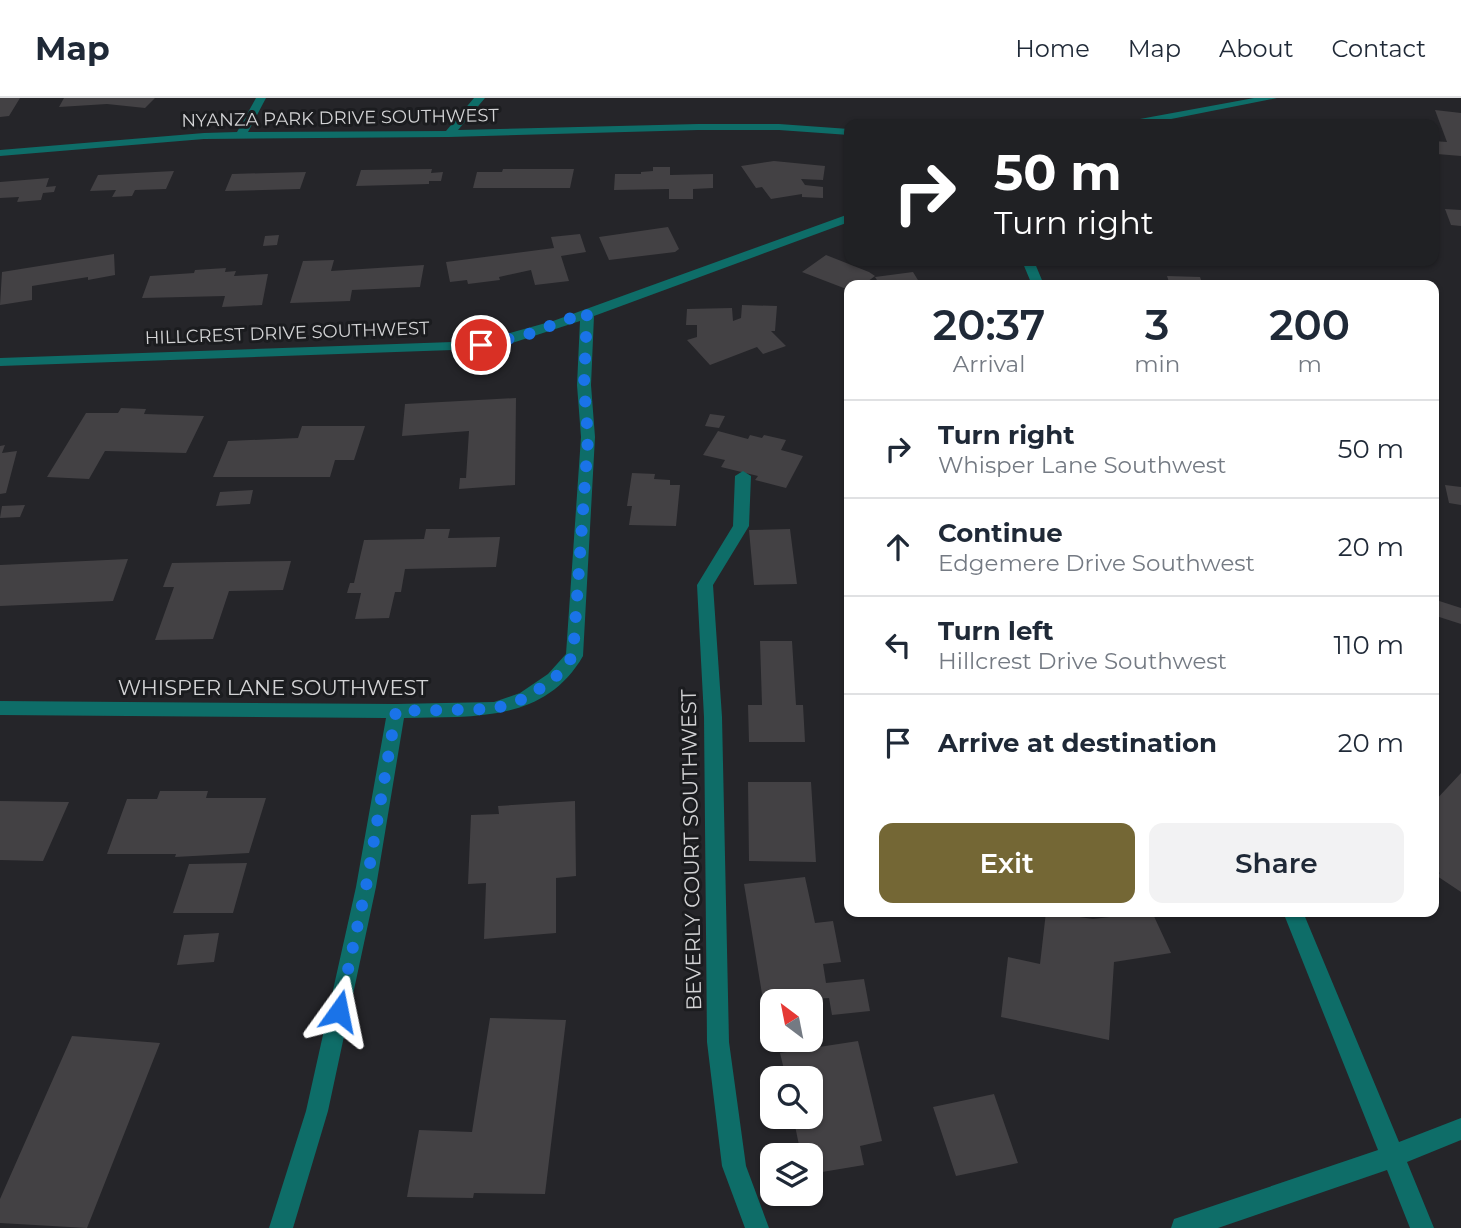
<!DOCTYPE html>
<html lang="en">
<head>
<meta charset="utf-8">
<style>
  body { margin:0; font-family:Montserrat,sans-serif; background:#f2f2f3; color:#1f2937; height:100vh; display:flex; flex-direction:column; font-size:26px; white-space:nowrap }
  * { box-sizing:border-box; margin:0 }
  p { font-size:23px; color:#747a83 }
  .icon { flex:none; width:38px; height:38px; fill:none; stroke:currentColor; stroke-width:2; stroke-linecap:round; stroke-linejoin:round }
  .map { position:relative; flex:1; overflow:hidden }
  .sheet { position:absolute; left:844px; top:182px; width:595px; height:637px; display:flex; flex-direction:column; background:#fff; border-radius:14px; box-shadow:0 2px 5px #0004 }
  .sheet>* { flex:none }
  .top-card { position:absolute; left:844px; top:21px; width:595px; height:147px; border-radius:14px; box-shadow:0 2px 5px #0004; background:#202124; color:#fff; overflow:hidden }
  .needle { width:46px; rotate:328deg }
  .fabs { position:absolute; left:760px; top:891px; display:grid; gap:14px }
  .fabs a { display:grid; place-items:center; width:63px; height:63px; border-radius:14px; background:#fff; box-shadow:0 2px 5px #0004; font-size:35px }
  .pin { position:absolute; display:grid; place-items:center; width:60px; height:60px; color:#fff; margin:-30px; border:4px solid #fff; border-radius:50%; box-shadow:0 2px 7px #0007 }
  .me { position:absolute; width:77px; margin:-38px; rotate:12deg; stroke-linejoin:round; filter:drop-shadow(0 0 5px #0008) }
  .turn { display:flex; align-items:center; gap:24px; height:147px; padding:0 35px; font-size:32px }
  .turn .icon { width:91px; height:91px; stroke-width:2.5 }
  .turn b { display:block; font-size:49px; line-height:60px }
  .eta { display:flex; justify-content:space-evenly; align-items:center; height:119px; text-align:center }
  .eta b { font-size:42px; font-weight:600; line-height:49px }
  .action { display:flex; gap:14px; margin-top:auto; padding:14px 35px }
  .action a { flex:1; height:80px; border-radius:14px; background:#746735; color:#fff; font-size:28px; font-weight:600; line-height:80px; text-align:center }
  .action a+a { background:#f2f2f3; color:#1f2937 }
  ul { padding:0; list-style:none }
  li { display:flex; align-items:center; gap:21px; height:98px; padding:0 35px; border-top:2px solid #e0e1e3 }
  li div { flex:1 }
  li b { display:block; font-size:26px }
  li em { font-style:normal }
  header { display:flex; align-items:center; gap:42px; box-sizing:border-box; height:98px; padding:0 35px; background:#fff; border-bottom:2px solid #e0e1e3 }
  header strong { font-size:33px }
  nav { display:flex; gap:38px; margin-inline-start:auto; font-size:24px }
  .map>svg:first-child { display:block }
  .building { fill:#434144 }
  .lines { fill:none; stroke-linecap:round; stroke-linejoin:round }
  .minor { fill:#0e6d68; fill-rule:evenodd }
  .route { stroke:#1a73e8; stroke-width:12; stroke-dasharray:0 21.6 }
  .labels { text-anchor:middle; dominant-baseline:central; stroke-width:6; stroke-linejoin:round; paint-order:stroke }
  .far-street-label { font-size:18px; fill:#d3d3d5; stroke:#1b1c1f }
  .street-label { font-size:21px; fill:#d3d3d5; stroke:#1b1c1f }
</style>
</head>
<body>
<header>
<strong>Map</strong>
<nav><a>Home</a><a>Map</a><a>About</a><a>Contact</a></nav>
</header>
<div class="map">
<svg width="1461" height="1130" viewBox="0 0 1461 1130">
  <rect width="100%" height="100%" fill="#252529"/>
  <!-- building -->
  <path class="building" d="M0,0h20l-11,18 -9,1z
    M64,0h91l-10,10 -38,-4 -48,3z
    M1435,12l26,3v43l-24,-2 -4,-13 14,1z
    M774,63l51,5 -2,14 -22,-1 4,6 18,2v11l-21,-1v-3l-31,5 -9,-12 -6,1 -15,-22z
    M653,69h17v8l43,-1v14l-20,1v10h-24v-10l-55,1 1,-16h26v-2l12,-1z
    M432,71l-1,4 12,-1 -2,9h-12v3l-73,2 5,-16z
    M503,71h71l-4,19h-97l4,-16h25z
    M174,73l-8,18 -31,1 -3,6 -20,1 4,-7 -26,1 8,-16z
    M306,74l-6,17 -75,2 7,-17z
    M49,80l-3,9 10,-1 -2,6 -11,1 -2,7 -24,2 2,-5 -19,1v-16z
    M1445,111l16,1v16l-10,-1z
    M668,129l11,22 -4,3 -66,8 -10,-23z
    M580,136l6,18 -25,4 8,25 -34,4 -4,-15 -32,7 1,3 -32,4 -1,-4 -17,2 -4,-20 108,-14 -3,-11z
    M279,137l-2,10 -14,1 2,-10z
    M114,156l1,21 -27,5v-3l-56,9v14l-32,5 2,-33z
    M826,157l43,17 6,4 -12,9h-14v5l-47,-18z
    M334,162l-3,11 93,-6 -4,22 -68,3 -2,11 -60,2 13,-42z
    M226,170l-1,4 11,-1 -2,5 34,-2 -6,31 -40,2 3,-11 -83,2 8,-22 44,-3 1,-3z
    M913,174l8,13h-41l-5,-8z
    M1167,178l33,1 3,8h-33z
    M742,207l35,1 -2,25h-4l15,15 -23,8 -6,-7 -47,18 -23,-25 10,-3v-12h-11l1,-16 45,-1 1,13 8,-3z
    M516,300l-1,87 -56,4 1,-11h6l3,-47 -67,5 3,-32z
    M121,310l25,1 -2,5 60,2 -18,37 -81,-2 -16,28 -42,-2 39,-64h32z
    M710,316l15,2 -6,12 -14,-2z
    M302,328h63l-11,34h-19l-5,17h-117l15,-36 70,-3z
    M718,333l30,8 2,-4 12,3 2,-3 22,5 -5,10 22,6 -17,32 -31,-8 3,-4 -37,-9 4,-7 -22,-5z
    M5,347l-3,8 15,-2 -11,42 -6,1v-48z
    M632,375l23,1 -1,5 16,1v5h10l-4,41 -47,-1 3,-19h-5z
    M1445,387l16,2v18l-12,-2z
    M253,392l-3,14 -34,2 4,-14z
    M25,407l-5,12 -20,1 2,-12z
    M426,431h24l-2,9 52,-1 -4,30 -91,2 -4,23h-6l-6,26 -34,1 6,-26h-14l3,-10h4l10,-43 60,-1z
    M790,431l7,55 -43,1 -5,-55z
    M128,461l-15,42 -113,5v-41z
    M291,463l-8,29 -54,1 -16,48 -58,1 19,-53h-11l9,-24z
    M1433,501l28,9v16l-28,-9z
    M760,543h32l4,64h7l2,37h-56l-1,-37h14z
    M1461,675v119l-24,-16 3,-3 -7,-5v-65z
    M748,684h63l5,80 -67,-1z
    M160,693h48l-2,7h60l-17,55 -74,4 1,-3h-69l20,-55h30z
    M0,703l69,1 -26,59 -43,-1z
    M575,703l1,75 -20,2v55l-72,6 2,-56 -18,1 3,-69 28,-1 -1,-8z
    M247,765l-14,50h-60l16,-49z
    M805,779l10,46 18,-2 8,41 -18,2 3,19 38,-4 6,32 -38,4 -3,-17 -57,3v4l-8,1 -20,-122z
    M1046,814l47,7 59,-7 19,41 -57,9 -5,78 -108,-23 7,-60 32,7z
    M219,835l-5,29 -37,3 7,-30z
    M490,920l76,2 -21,174 -71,-1 -1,5 -66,-1 12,-67 53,2z
    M72,938l88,7 -73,185 -87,-5v-24z
    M858,943l24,100 -22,5 4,19 -54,9v-19h-9l-8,-39h17v-38h-24l-6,-25z
    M994,996l24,69 -62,13 -23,-69z"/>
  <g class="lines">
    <!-- minor -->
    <path class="minor" d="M256,0h10l-18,34 198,-1 28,-33h11l-27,32 240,-6h81l70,5v6l-70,-5h-81l-249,7 -245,2 -204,17v-6l204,-17 33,-1z
      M1254,0h23l-131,26h-22l5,-3z
      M849,116v8l-255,94 -3,69 4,52 -12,219c-39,68 -113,60 -179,62l-28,169 -48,224 -35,117h-24l37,-117 50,-224 30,-169 -386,-3v-14l396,3 98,-2 26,-9 28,-19 18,-20 15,-217 -4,-52 3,-64 -71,23 -28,5 -481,17v-8l481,-17 72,-20z
      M1022,163h12l10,24h-12z
      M743,373l8,5 -2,50 -36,59 9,132 7,325 17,124 23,62h-24l-23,-62 -15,-124 -3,-325 -7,-132 36,-59 2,-50z
      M1283,814h20l96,230 62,-24v22l-54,22 27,66h-24l-23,-58 -169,58h-47l3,-9 9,-3 195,-66z"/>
  </g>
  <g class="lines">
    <!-- route -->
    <path class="route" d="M339,913l27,-124 30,-176 98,-2 32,-11 28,-19 19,-23 15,-218 -4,-53 3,-73 -61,23 -45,10"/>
  </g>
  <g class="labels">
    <!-- far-street labels -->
    <g class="far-street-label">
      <text transform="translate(340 20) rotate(-1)">NYANZA PARK DRIVE SOUTHWEST</text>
      <text transform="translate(287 235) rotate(-2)">HILLCREST DRIVE SOUTHWEST</text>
    </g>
    <!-- street labels -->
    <g class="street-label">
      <text x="273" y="589">WHISPER LANE SOUTHWEST</text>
      <text transform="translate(691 752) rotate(-91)">BEVERLY COURT SOUTHWEST</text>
    </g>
  </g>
</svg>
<div class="fabs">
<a><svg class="needle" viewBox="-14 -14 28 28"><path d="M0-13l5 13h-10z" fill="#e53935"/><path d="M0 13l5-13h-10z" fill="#747a83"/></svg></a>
<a><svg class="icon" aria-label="search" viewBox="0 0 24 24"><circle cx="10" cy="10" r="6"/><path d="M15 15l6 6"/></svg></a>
<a><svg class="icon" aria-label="layers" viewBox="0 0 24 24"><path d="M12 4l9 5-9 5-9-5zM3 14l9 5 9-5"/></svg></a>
</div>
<div class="pin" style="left:481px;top:247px;background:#d93025"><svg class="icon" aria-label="arrive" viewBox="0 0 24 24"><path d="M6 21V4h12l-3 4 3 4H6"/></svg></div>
<svg class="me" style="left:339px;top:913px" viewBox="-20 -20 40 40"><path d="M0-17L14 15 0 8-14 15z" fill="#1a73e8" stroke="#fff" stroke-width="4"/></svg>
<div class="top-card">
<div class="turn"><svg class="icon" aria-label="right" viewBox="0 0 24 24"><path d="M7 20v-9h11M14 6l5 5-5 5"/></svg><div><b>50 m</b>Turn right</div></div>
</div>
<section class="sheet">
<div class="eta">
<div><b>20:37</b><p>Arrival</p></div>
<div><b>3</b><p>min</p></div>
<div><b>200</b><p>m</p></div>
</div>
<ul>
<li><svg class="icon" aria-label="right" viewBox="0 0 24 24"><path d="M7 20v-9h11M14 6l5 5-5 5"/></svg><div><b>Turn right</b><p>Whisper Lane Southwest</p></div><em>50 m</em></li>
<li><svg class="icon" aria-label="ahead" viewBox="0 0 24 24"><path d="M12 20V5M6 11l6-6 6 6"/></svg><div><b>Continue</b><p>Edgemere Drive Southwest</p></div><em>20 m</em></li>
<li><svg class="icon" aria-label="left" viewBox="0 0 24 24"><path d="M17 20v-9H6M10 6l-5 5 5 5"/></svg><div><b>Turn left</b><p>Hillcrest Drive Southwest</p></div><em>110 m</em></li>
<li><svg class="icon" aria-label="arrive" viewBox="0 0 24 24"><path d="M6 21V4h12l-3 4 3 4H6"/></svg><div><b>Arrive at destination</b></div><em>20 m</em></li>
</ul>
<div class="action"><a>Exit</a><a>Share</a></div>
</section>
</div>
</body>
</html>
